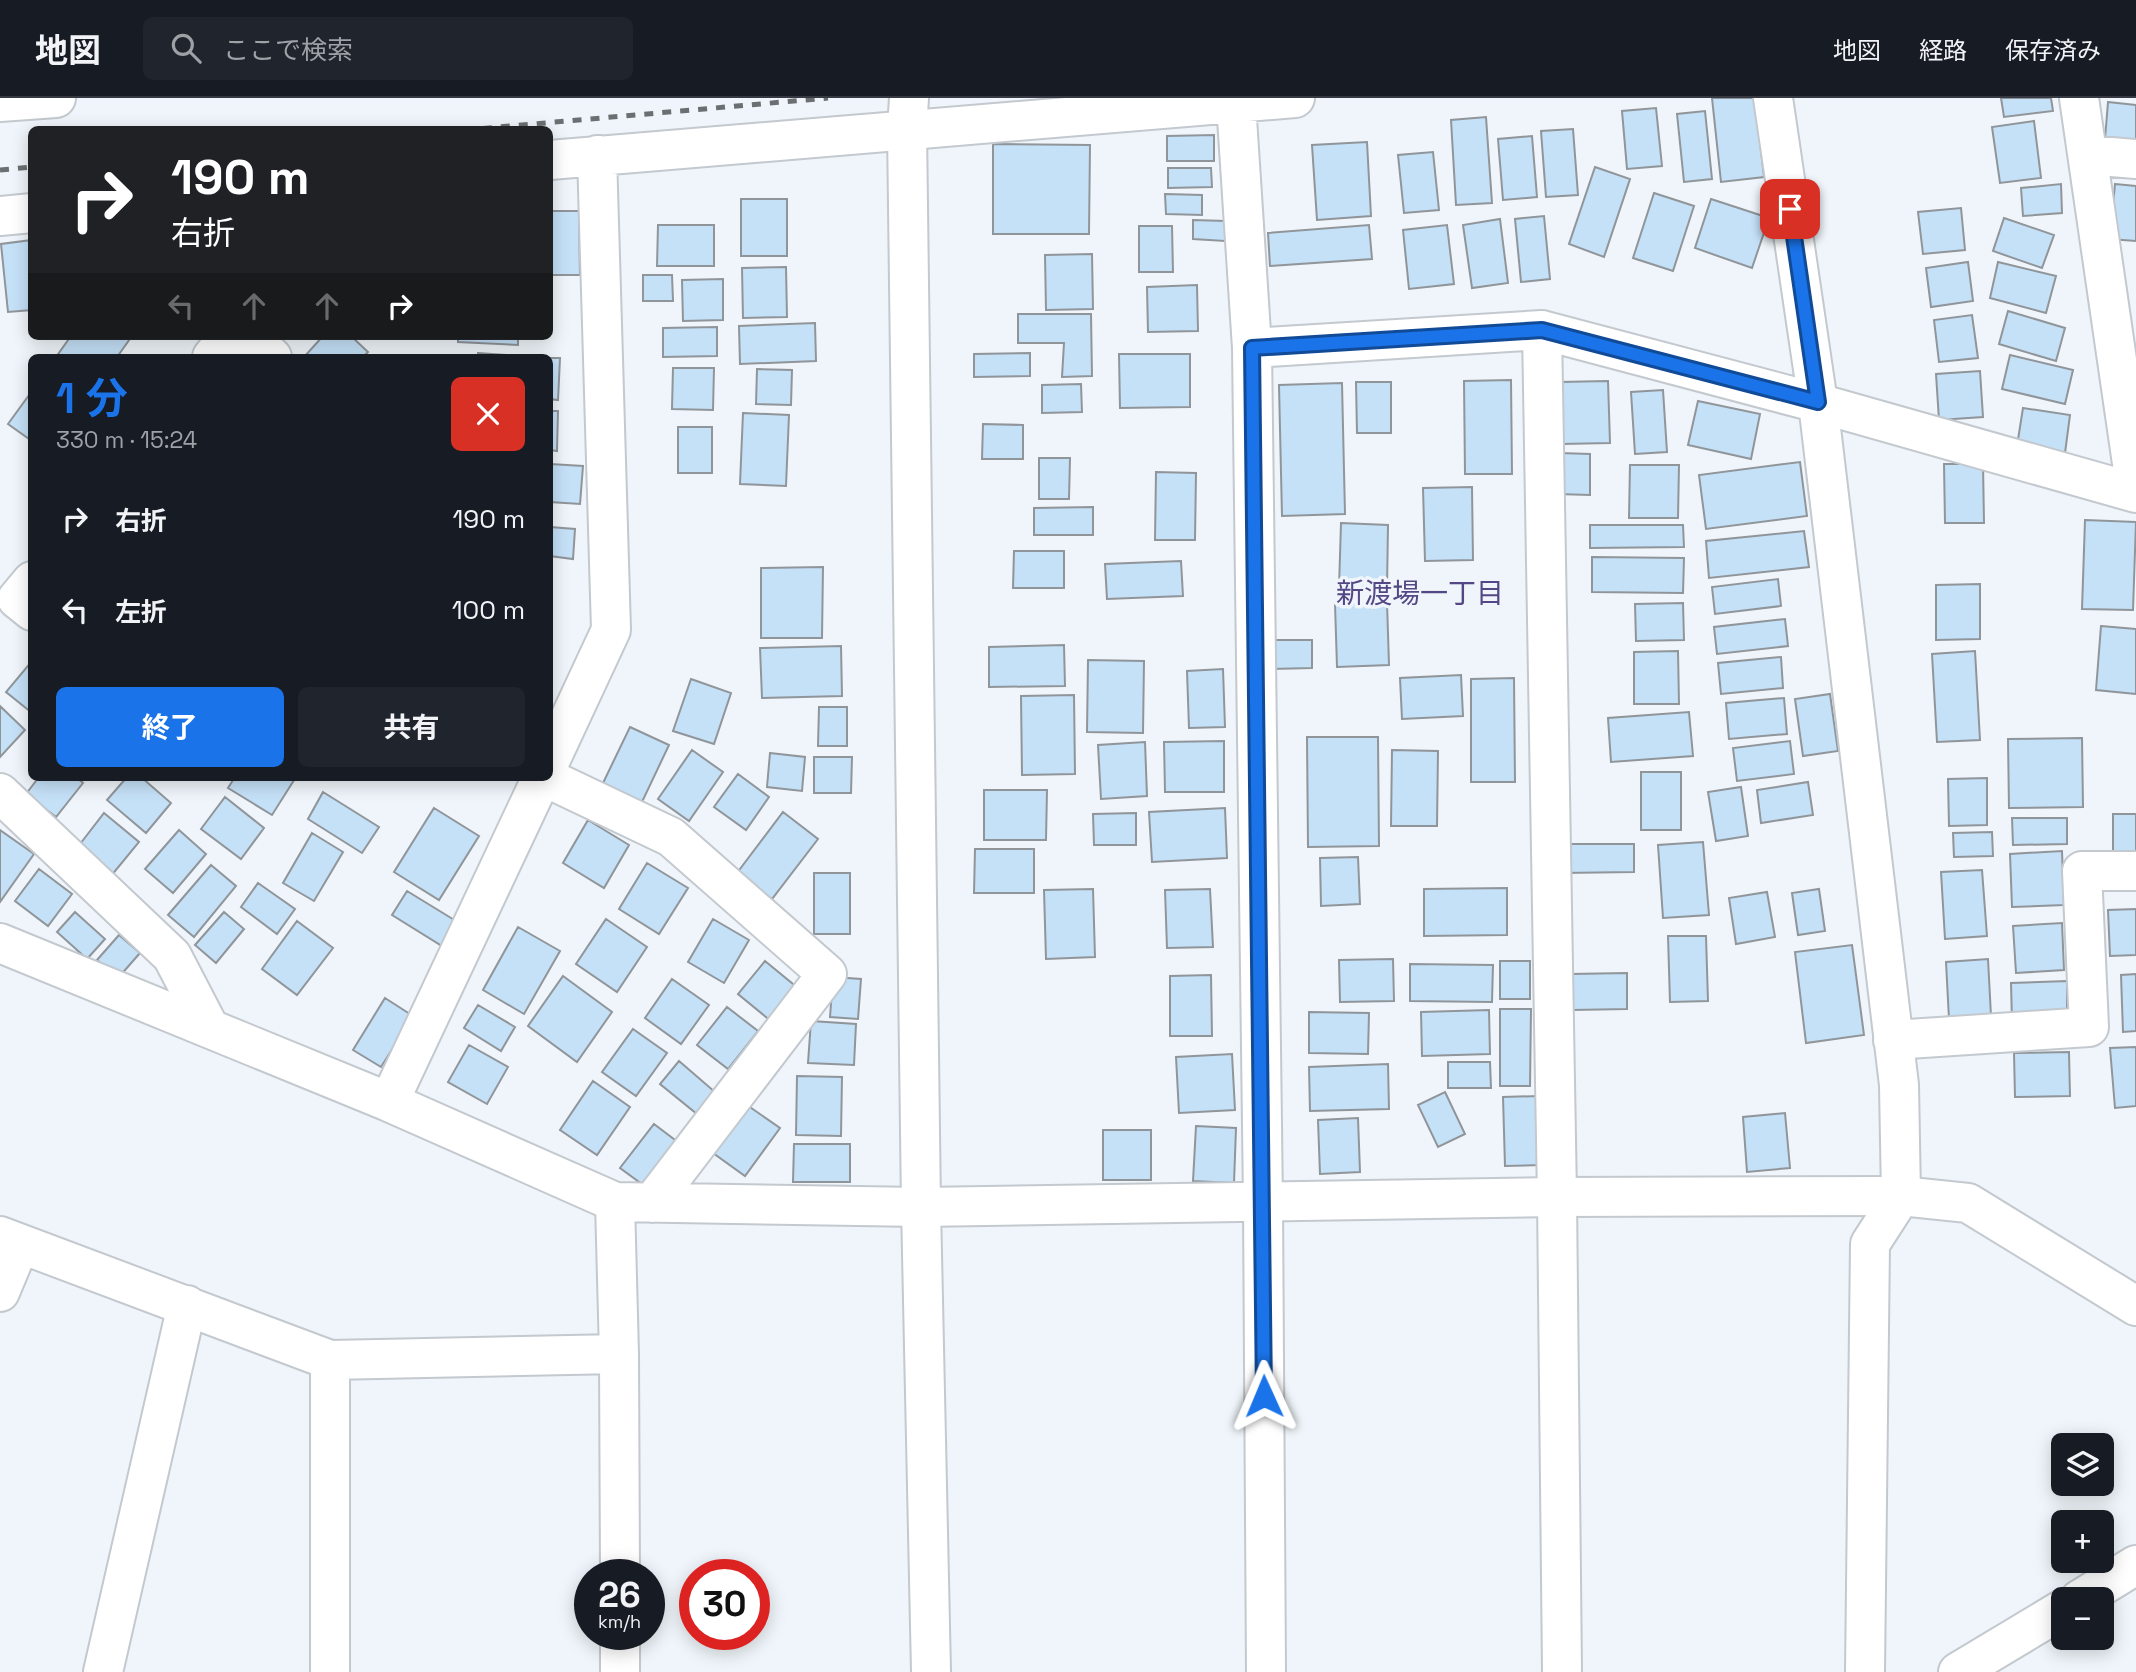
<!DOCTYPE html>
<html lang="ja">
<head>
<meta charset="utf-8">
<style>
  body { margin:0; font-family:"Space Grotesk","Noto Sans JP",sans-serif; background:#20242c; color:#f1f3f6; height:100vh; display:flex; flex-direction:column; font-size:26px; white-space:nowrap }
  * { box-sizing:border-box; margin:0 }
  p { font-size:23px; color:#9ea1a6 }
  .icon { flex:none; width:38px; height:38px; fill:none; stroke:currentColor; stroke-width:2; stroke-linecap:round; stroke-linejoin:round }
  .map { position:relative; flex:1; overflow:hidden }
  .panel { position:absolute; left:28px; top:256px; width:525px; height:427px; display:flex; flex-direction:column; background:#171b24; border-radius:10px; box-shadow:0 4px 18px #0003 }
  .panel>* { flex:none }
  .guide { position:absolute; left:28px; top:28px; width:525px; height:214px; border-radius:10px; box-shadow:0 4px 18px #0003; background:#202124; color:#fff; overflow:hidden }
  .tools { position:absolute; left:2051px; top:1335px; display:grid; gap:14px }
  .tools a { display:grid; place-items:center; width:63px; height:63px; border-radius:10px; background:#171b24; box-shadow:0 4px 18px #0003; font-size:35px }
  .speed { position:absolute; left:574px; top:1461px; display:flex; gap:14px; font-size:35px; font-weight:700; text-align:center }
  .speed>* { display:grid; place-content:center; width:91px; height:91px; border-radius:50%; background:#171b24; box-shadow:0 4px 18px #0003; line-height:1 }
  .speed small { font-size:18px; font-weight:400 }
  .speed .limit { border:10px solid #d22; background:#fff; color:#111 }
  .pin { position:absolute; display:grid; place-items:center; width:60px; height:60px; color:#fff; margin:-30px; border-radius:14px; box-shadow:0 4px 10px #0006 }
  .me { position:absolute; width:77px; margin:-38px; rotate:359deg; stroke-linejoin:round; filter:drop-shadow(0 0 5px #0008) }
  .turn { display:flex; align-items:center; gap:24px; height:147px; padding:0 28px; font-size:32px }
  .turn .icon { width:91px; height:91px; stroke-width:2.5 }
  .turn b { display:block; font-size:49px; line-height:60px }
  .lanes { display:flex; align-items:center; height:66px; padding:0 28px; background:#0003; justify-content:center; gap:35px; direction:ltr }
  .lanes .off { opacity:.35 }
  .round { display:grid; place-items:center; flex:none; width:74px; height:74px; border-radius:10px; background:#20242c }
  .overview { display:flex; align-items:center; justify-content:space-between; height:119px; padding:0 28px }
  h1 { font-size:42px; font-weight:700; line-height:52px; color:#1a73e8 }
  .cta { display:flex; gap:14px; margin-top:auto; padding:14px 28px }
  .cta a { flex:1; height:80px; border-radius:10px; background:#1a73e8; color:#fff; font-size:28px; font-weight:700; line-height:80px; text-align:center }
  .cta a+a { background:#20242c; color:#f1f3f6 }
  ul { padding:0; list-style:none }
  li { display:flex; align-items:center; gap:21px; height:91px; padding:0 28px }
  li div { flex:1 }
  li b { display:block; font-size:26px }
  li em { font-style:normal }
  header { display:flex; align-items:center; gap:42px; box-sizing:border-box; height:98px; padding:0 35px; background:#171b24; border-bottom:2px solid #363941 }
  header strong { font-size:33px }
  nav { display:flex; gap:38px; margin-inline-start:auto; font-size:24px }
  .search { width:490px; height:63px; background:#20242c; display:flex; align-items:center; gap:18px; box-sizing:border-box; padding:0 24px; border-radius:10px; color:#9ea1a6; font-size:26px }
  .map>svg:first-child { display:block }
  .building { fill:#c5e1f8; stroke:#90959a; stroke-width:2 }
  .lines { fill:none; stroke-linecap:round; stroke-linejoin:round }
  .street-casing { stroke:#c3c9ce; stroke-width:42 }
  .secondary-casing { stroke:#c3c9ce; stroke-width:42 }
  .street { stroke:#fff; stroke-width:38 }
  .secondary { stroke:#fff; stroke-width:38 }
  .rail { stroke:#6c6f72; stroke-width:5; stroke-dasharray:9 9; stroke-linecap:butt }
  .route-casing { stroke:#114b97; stroke-width:18 }
  .route { stroke:#1a73e8; stroke-width:12 }
  .labels { text-anchor:middle; dominant-baseline:central; stroke-width:7; stroke-linejoin:round; paint-order:stroke }
  .neighbourhood-label { font-size:28px; fill:#534785; stroke:#eff5fa }
</style>
</head>
<body>
<header>
<strong>地図</strong>
<div class="search"><svg class="icon" aria-label="search" viewBox="0 0 24 24"><circle cx="10" cy="10" r="6"/><path d="M15 15l6 6"/></svg>ここで検索</div>
<nav><a>地図</a><a>経路</a><a>保存済み</a></nav>
</header>
<div class="map">
<svg width="2136" height="1574" viewBox="0 0 2136 1574">
  <rect width="100%" height="100%" fill="#eff5fa"/>
  <!-- building -->
  <path class="building" d="M1712,0h43l9,79 -43,5z
    M2001,0h50l2,13 -49,6z
    M2108,4l28,3v36l-31,-2z
    M1656,10l6,58 -35,3 -5,-58z
    M1705,13l7,68 -28,3 -7,-68z
    M1486,19l6,86 -36,2 -5,-85z
    M2034,23l7,57 -41,5 -8,-56z
    M1573,31l5,66 -32,2 -5,-66z
    M1214,37v26h-47v-25z
    M1532,38l5,61 -34,3 -5,-61z
    M1367,44l4,74 -54,4 -5,-75z
    M993,46l97,1 -1,89h-96z
    M1433,54l6,58 -35,3 -6,-58z
    M1595,69l35,12 -26,78 -35,-13z
    M1168,70h43l1,19 -44,1z
    M2061,86l1,29 -39,3 -2,-28z
    M2115,86l21,2v55l-26,-2z
    M1654,95l40,13 -21,65 -40,-13z
    M1165,96l37,1v20l-36,-1z
    M741,101h46v57h-46z
    M1711,101l58,19 -17,50 -57,-20z
    M1961,110l4,42 -42,4 -5,-42z
    M550,113h29l1,64h-30z
    M1544,118l6,63 -29,3 -6,-63z
    M2004,120l50,17 -12,33 -49,-17z
    M1500,121l8,64 -36,5 -9,-63z
    M1193,122l33,1 -1,20 -32,-2z
    M658,127h56v41h-57z
    M1369,127l3,34 -102,7 -2,-33z
    M1447,127l7,59 -45,5 -6,-59z
    M1139,128h33l1,46h-34z
    M32,142v70l-24,2 -7,-68z
    M1092,156l1,55 -47,1 -1,-55z
    M1968,164l5,39 -42,6 -5,-39z
    M1998,164l58,14 -10,37 -56,-15z
    M786,169l1,50 -44,1 -1,-50z
    M643,177h29l1,26h-30z
    M723,181v41l-40,1 -1,-41z
    M1197,187l1,46 -50,1 -1,-45z
    M2008,213l57,17 -9,33 -57,-17z
    M1018,216h73l1,62 -30,1 2,-34h-46z
    M1972,217l6,43 -39,4 -5,-42z
    M815,225l1,38 -76,3 -1,-38z
    M717,229v29l-54,1v-29z
    M71,238h61l-15,21h-61z
    M323,238h28l17,16 -5,5h-59z
    M458,238h60v9l-60,-3z
    M478,255l60,4h-60z
    M1030,255v23l-56,1v-23z
    M1119,256h71v53l-70,1z
    M2010,257l63,15 -8,34 -63,-15z
    M550,260h10l-2,42 -8,-1z
    M673,270h41l-1,42 -41,-1z
    M757,271l35,1 -1,35 -35,-1z
    M1980,273l3,46 -44,3 -3,-46z
    M1511,282l1,94h-47l-1,-93z
    M1608,283l2,62 -49,1 -2,-62z
    M1356,284h35v51h-34z
    M1342,285l3,131 -63,2 -3,-131z
    M1081,286l1,28 -40,1v-28z
    M1663,292l4,62 -32,2 -4,-62z
    M32,293v50l-24,-17z
    M1698,303l62,13 -9,45 -63,-14z
    M2023,310l47,7 -5,38 -48,-7z
    M550,313h8l-1,40 -7,-1z
    M743,315l46,2 -3,71 -46,-2z
    M983,326l40,1v34h-41z
    M678,329h34v46h-34z
    M1559,355l31,1v41l-33,-1z
    M1039,360h31l-1,41h-30z
    M1800,364l7,54 -101,13 -7,-54z
    M550,366l33,2 -3,38 -30,-2z
    M1944,366h39l1,59h-39z
    M1630,367h49l-1,53h-49z
    M1156,374l40,1 -1,67h-40z
    M1472,389l1,73 -48,1 -2,-73z
    M1093,409v28h-59v-27z
    M2085,422l51,2 -3,88 -51,-1z
    M1341,425l47,2 -1,64 -48,-1z
    M1590,427h93l1,22 -94,1z
    M550,429l25,2 -2,30 -23,-3z
    M1804,433l5,36 -100,11 -3,-37z
    M1014,453h50v37h-51z
    M1592,459l92,1 -1,35 -91,-1z
    M1181,463l2,35 -76,3 -2,-35z
    M823,469l-1,71h-61v-70z
    M1778,481l3,27 -66,8 -3,-27z
    M1980,486v55l-44,1v-55z
    M1387,504l2,63 -52,2 -2,-63z
    M1683,505l1,37 -48,1 -1,-37z
    M1785,521l3,27 -71,8 -3,-27z
    M2101,528l35,3v65l-40,-4z
    M1269,542h43v28l-42,1z
    M1064,547l1,41 -76,1v-40z
    M841,548l1,50 -80,2 -2,-50z
    M1678,553l1,53h-45v-52z
    M1975,553l5,89 -43,2 -5,-88z
    M1781,559l2,31 -62,6 -3,-31z
    M1088,562l56,1 -1,72 -56,-1z
    M32,563v52l-26,-21z
    M1223,571l2,58 -36,1 -2,-57z
    M1461,577l2,41 -61,3 -2,-41z
    M1514,580l1,104h-44v-103z
    M691,581l40,14 -17,51 -41,-13z
    M1830,596l8,57 -35,5 -8,-57z
    M1074,597l1,79 -53,1 -1,-79z
    M1784,600l3,36 -58,5 -3,-36z
    M0,608l25,24 -25,27z
    M819,609h28v39h-29z
    M1689,614l4,44 -82,6 -3,-44z
    M630,629l39,18 -27,57 -39,-19z
    M1307,639h71l1,109 -71,1z
    M2082,640l1,69 -74,1 -1,-69z
    M1224,643v51h-59l-1,-50z
    M1790,643l4,33 -57,7 -4,-33z
    M1145,644l2,54 -46,3 -3,-54z
    M692,652l31,22 -34,49 -31,-22z
    M1392,652l46,1 -1,75h-46z
    M770,655l35,4 -3,34 -35,-4z
    M814,659h38l-1,36h-37z
    M1641,674h40v58h-40z
    M738,676l31,23 -23,33 -32,-23z
    M39,679h37l7,6 -27,34 -30,-23z
    M127,679h14l30,26 -25,30 -39,-33z
    M235,679h61l-24,38 -44,-27z
    M1987,680v47l-38,1 -1,-47z
    M1808,684l5,33 -52,8 -4,-33z
    M1741,689l7,49 -32,5 -8,-49z
    M984,692h63l-1,50h-62z
    M323,694l56,35 -17,26 -54,-34z
    M225,699l39,31 -23,31 -40,-30z
    M434,710l45,28 -40,64 -45,-28z
    M1225,710l2,50 -75,4 -3,-50z
    M783,714l35,27 -46,60 -35,-26z
    M104,715l35,29 -28,34 -34,-28z
    M1136,715v32h-42l-1,-31z
    M2113,716h23v47h-23z
    M2012,720h55v26l-54,1z
    M588,722l41,25 -25,43 -41,-25z
    M0,732l34,24 -34,48z
    M179,732l27,24 -33,39 -28,-24z
    M1992,734l1,24 -39,1 -1,-24z
    M312,735l31,19 -29,49 -31,-18z
    M1703,744l6,73 -46,3 -5,-73z
    M1562,746h72v28l-72,1z
    M975,751h59v44h-60z
    M2062,753l2,54 -52,2 -2,-53z
    M1358,759l2,47 -39,2 -1,-48z
    M647,765l41,25 -29,46 -40,-25z
    M211,767l25,21 -42,51 -26,-22z
    M39,771l33,25 -24,32 -33,-25z
    M1982,772l5,66 -42,3 -4,-67z
    M814,775h36v61h-36z
    M258,785l37,26 -18,25 -36,-27z
    M1507,790v47l-83,1v-47z
    M1093,791l2,68 -49,2 -2,-69z
    M1210,791l3,58 -46,1 -2,-58z
    M1819,791l6,42 -27,4 -6,-42z
    M407,793l49,30 -14,25 -50,-31z
    M1767,794l8,45 -39,7 -7,-46z
    M2136,811v46l-26,1 -2,-46z
    M75,814l30,27 -18,20 -30,-27z
    M224,814l20,17 -28,34 -21,-18z
    M606,821l41,28 -30,45 -41,-28z
    M713,821l36,21 -25,43 -36,-21z
    M297,823l36,27 -36,47 -35,-26z
    M2062,825l2,47 -48,3 -3,-47z
    M518,829l42,24 -36,63 -41,-24z
    M119,837l21,18 -22,25 -21,-18z
    M1668,838h38l2,65 -38,1z
    M1852,847l12,90 -58,8 -11,-91z
    M1393,861l1,42 -54,1 -1,-42z
    M1988,861l3,57 -42,3 -3,-57z
    M765,863l34,28 -27,33 -34,-28z
    M1500,863h30v38h-30z
    M1410,866l83,1 -1,37 -82,-1z
    M1627,875v36l-55,1 -1,-36z
    M2136,876v57l-13,1 -2,-57z
    M1211,877l1,61h-42v-60z
    M563,878l49,36 -35,50 -49,-36z
    M833,879l28,2 -3,40 -28,-2z
    M672,881l37,26 -28,39 -36,-26z
    M2067,883v38l-55,2 -1,-38z
    M385,900l28,18 -32,51 -28,-17z
    M478,907l37,22 -14,24 -37,-23z
    M727,909l31,24 -30,38 -31,-24z
    M1500,911h31l-1,77h-30z
    M1489,912l1,44 -68,2 -1,-44z
    M1309,914l60,1 -1,41 -59,-1z
    M811,923l45,3 -2,41 -46,-2z
    M633,931l34,24 -31,43 -34,-24z
    M469,947l39,22 -21,37 -39,-22z
    M2136,949v59l-21,2 -5,-60z
    M2069,954l1,44 -55,1 -1,-44z
    M1232,956l3,56 -56,3 -3,-56z
    M679,963l36,31 -18,22 -37,-30z
    M1448,964h42l1,26h-43z
    M1388,966l1,45 -79,2 -1,-44z
    M797,978l45,1 -1,59 -45,-1z
    M593,983l37,26 -33,48 -37,-25z
    M1445,994l20,42 -27,13 -20,-42z
    M1539,998l2,69 -36,1 -2,-69z
    M747,1007l33,23 -35,48 -32,-23z
    M1785,1015l5,55 -43,4 -4,-55z
    M1358,1020l2,54 -40,2 -2,-54z
    M654,1026l25,19 -33,44 -26,-19z
    M1196,1028l40,2 -2,55 -41,-2z
    M1103,1032h48v50h-48z
    M794,1046h56v38h-57z"/>
  <g class="lines">
    <!-- street casing -->
    <g class="street-casing">
      <path id="street" d="M1773,0l45,305 81,682 2,111 -31,48 -5,428
        M2079,0l57,393
        M0,4l56,-4
        M1236,5l16,245 11,855 3,469
        M2088,57l48,4
        M550,62l745,-62
        M0,118l32,-3
        M1542,232l15,867 5,475
        M248,238l24,21
        M1252,250l290,-18 276,73 318,90
        M212,259l17,-21
        M32,483l-15,18 15,12
        M550,663l61,-131 -14,-475
        M545,679l126,60 156,137 -175,229
        M0,695l172,163 38,73
        M0,845l389,159 226,100 306,5
        M1893,942l196,-13 -7,-156h54
        M389,1004l153,-325
        M1901,1098l67,7 168,103
        M615,1104l4,152 1,221
        M0,1138l330,124 289,-6
        M0,1194l20,-48
        M330,1262v312
        M2079,1502l57,-35
        M620,1536v38
        M103,1574l84,-367
        M1958,1574l105,-63"/>
    </g>
    <!-- secondary casing -->
    <g class="secondary-casing">
      <path id="secondary" d="M909,0l-2,31 14,1078 10,465
        M921,1109l636,-10 344,-1"/>
    </g>
    <!-- street -->
    <use href="#street" class="street"/>
    <!-- secondary -->
    <use href="#secondary" class="secondary"/>
    <!-- rail -->
    <path class="rail" d="M465,32l363,-32
      M0,72l32,-3"/>
  </g>
  <g class="lines">
    <!-- route casing -->
    <g class="route-casing">
      <path id="route" d="M1264,1298l-12,-1048 290,-18 276,72 -28,-193"/>
    </g>
    <!-- route -->
    <use href="#route" class="route"/>
  </g>
  <g class="labels">
    <!-- neighbourhood labels -->
    <g class="neighbourhood-label">
      <text x="1420" y="495">新渡場一丁目</text>
    </g>
  </g>
</svg>
<div class="tools">
<a><svg class="icon" aria-label="layers" viewBox="0 0 24 24"><path d="M12 4l9 5-9 5-9-5zM3 14l9 5 9-5"/></svg></a>
<a>+</a>
<a>−</a>
</div>
<div class="speed"><div>26<small>km/h</small></div><div class="limit">30</div></div>
<div class="pin" style="left:1790px;top:111px;background:#d93025"><svg class="icon" aria-label="arrive" viewBox="0 0 24 24"><path d="M6 21V4h12l-3 4 3 4H6"/></svg></div>
<svg class="me" style="left:1264px;top:1298px" viewBox="-20 -20 40 40"><path d="M0-17L14 15 0 8-14 15z" fill="#1a73e8" stroke="#fff" stroke-width="4"/></svg>
<div class="guide">
<div class="turn"><svg class="icon" aria-label="right" viewBox="0 0 24 24"><path d="M7 20v-9h11M14 6l5 5-5 5"/></svg><div><b>190 m</b>右折</div></div>
<div class="lanes"><svg class="icon off" aria-label="left" viewBox="0 0 24 24"><path d="M17 20v-9H6M10 6l-5 5 5 5"/></svg><svg class="icon off" aria-label="ahead" viewBox="0 0 24 24"><path d="M12 20V5M6 11l6-6 6 6"/></svg><svg class="icon off" aria-label="ahead" viewBox="0 0 24 24"><path d="M12 20V5M6 11l6-6 6 6"/></svg><svg class="icon" aria-label="right" viewBox="0 0 24 24"><path d="M7 20v-9h11M14 6l5 5-5 5"/></svg></div>
</div>
<section class="panel">
<div class="overview"><div><h1>1 分</h1><p>330 m · 15:24</p></div><a class="round" style="background:#d93025;color:#fff"><svg class="icon" aria-label="close" viewBox="0 0 24 24"><path d="M6 6l12 12M18 6L6 18"/></svg></a></div>
<ul>
<li><svg class="icon" aria-label="right" viewBox="0 0 24 24"><path d="M7 20v-9h11M14 6l5 5-5 5"/></svg><div><b>右折</b></div><em>190 m</em></li>
<li><svg class="icon" aria-label="left" viewBox="0 0 24 24"><path d="M17 20v-9H6M10 6l-5 5 5 5"/></svg><div><b>左折</b></div><em>100 m</em></li>
</ul>
<div class="cta"><a>終了</a><a>共有</a></div>
</section>
</div>
</body>
</html>
